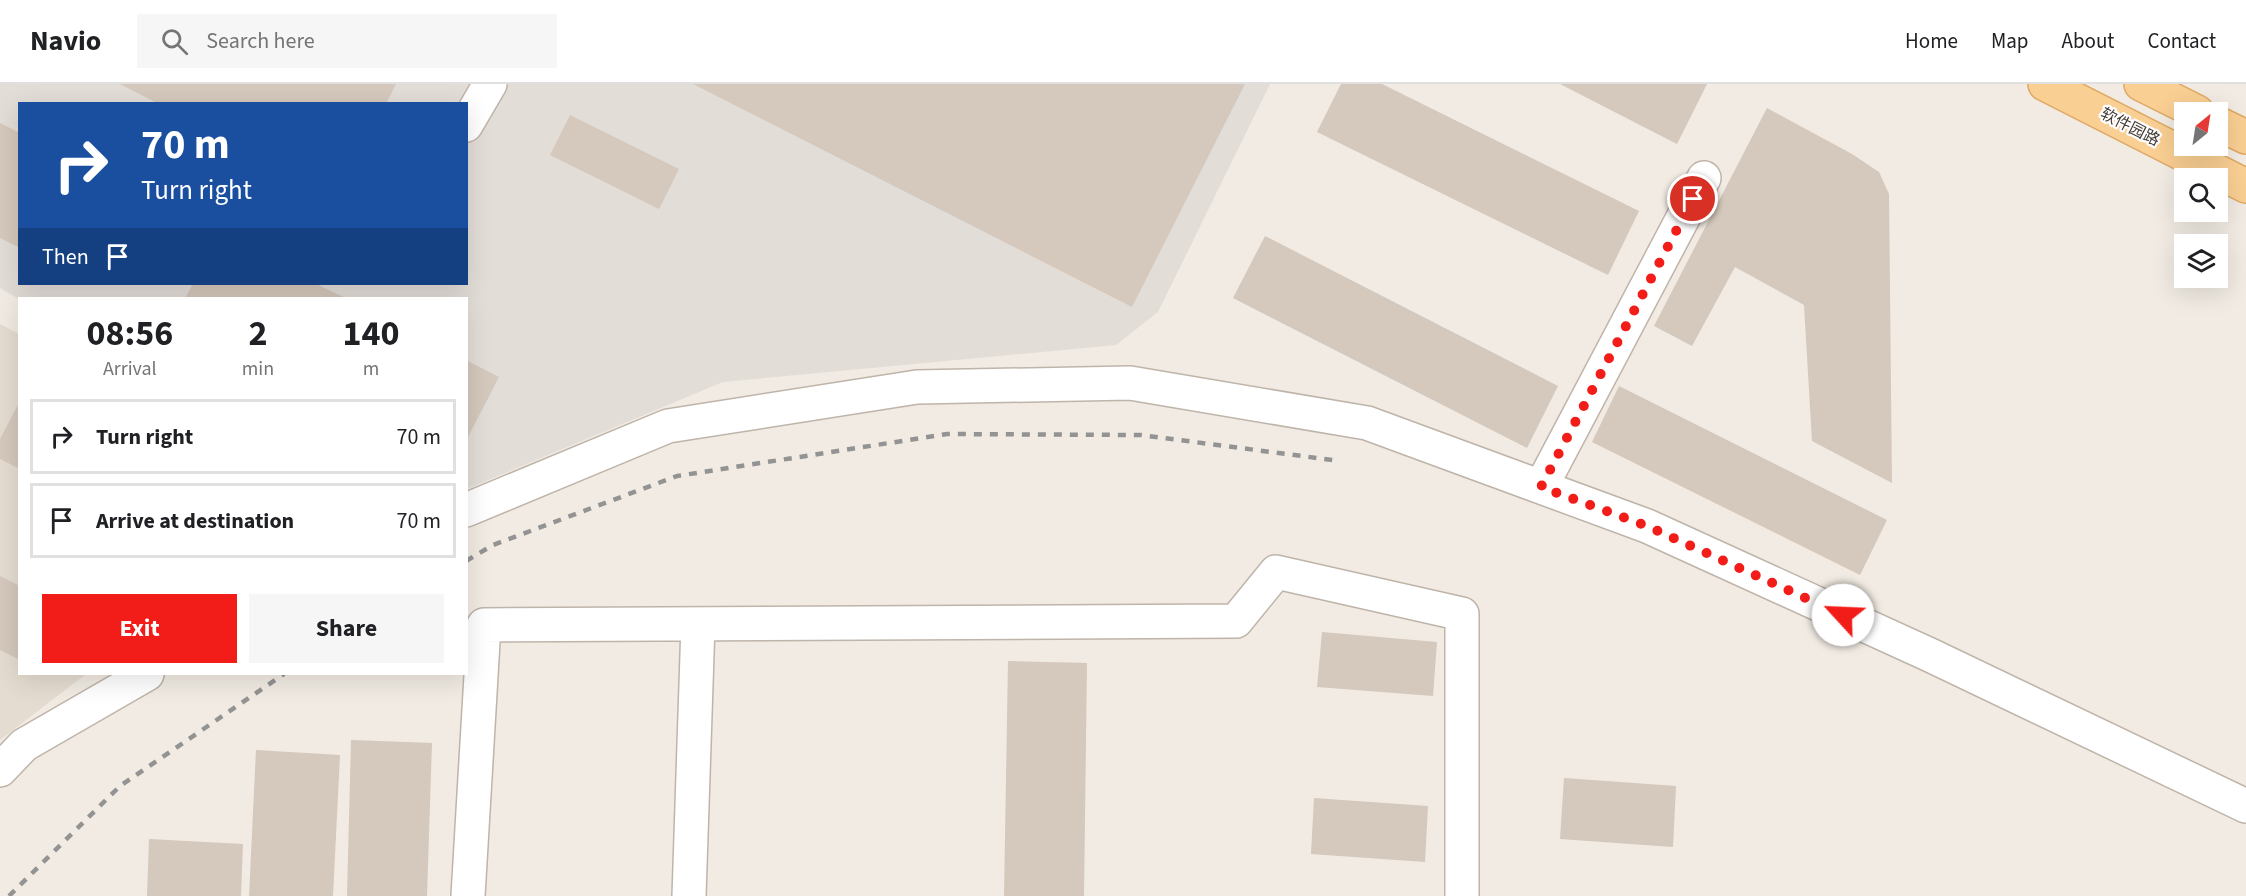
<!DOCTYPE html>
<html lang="en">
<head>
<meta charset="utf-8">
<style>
  body { margin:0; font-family:"Source Sans 3","Noto Sans SC",sans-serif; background:#f6f6f6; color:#202124; height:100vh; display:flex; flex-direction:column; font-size:22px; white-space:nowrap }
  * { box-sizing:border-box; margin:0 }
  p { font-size:20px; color:#757577 }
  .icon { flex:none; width:33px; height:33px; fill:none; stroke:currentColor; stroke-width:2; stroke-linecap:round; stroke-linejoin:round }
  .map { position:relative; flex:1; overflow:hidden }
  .drawer { position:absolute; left:18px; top:213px; width:450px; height:378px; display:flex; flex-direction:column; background:#fff; border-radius:0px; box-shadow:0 6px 24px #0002 }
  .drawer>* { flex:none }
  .guide { position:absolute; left:18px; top:18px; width:450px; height:183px; border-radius:0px; box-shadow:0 6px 24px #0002; background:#1a4fa0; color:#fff; overflow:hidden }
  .needle { width:39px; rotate:30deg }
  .fabs { position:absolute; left:2174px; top:18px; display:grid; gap:12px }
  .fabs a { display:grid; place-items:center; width:54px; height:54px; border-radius:0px; background:#fff; box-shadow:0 6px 24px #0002; font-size:30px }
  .pin { position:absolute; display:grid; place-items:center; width:51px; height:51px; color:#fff; margin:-26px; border:3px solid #fff; border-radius:50%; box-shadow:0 2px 6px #0007 }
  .me { position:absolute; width:66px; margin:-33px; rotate:295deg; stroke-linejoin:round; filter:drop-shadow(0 0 4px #0008) }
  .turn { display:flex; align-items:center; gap:21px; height:126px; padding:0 24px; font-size:27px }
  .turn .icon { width:78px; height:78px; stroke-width:2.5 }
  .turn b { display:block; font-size:42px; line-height:51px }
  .then { display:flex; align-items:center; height:57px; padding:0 24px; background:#0003; gap:12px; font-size:22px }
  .eta { display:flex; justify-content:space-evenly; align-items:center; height:102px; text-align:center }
  .eta b { font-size:36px; font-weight:700; line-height:42px }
  .action { display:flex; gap:12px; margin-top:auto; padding:12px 24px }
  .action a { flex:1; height:69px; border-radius:0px; background:#f21c19; color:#fff; font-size:24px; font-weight:700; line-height:69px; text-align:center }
  .action a+a { background:#f6f6f6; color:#202124 }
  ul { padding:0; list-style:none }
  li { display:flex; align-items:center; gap:18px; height:75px; margin:0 12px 9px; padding:0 12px; border:3px solid #e0e0e0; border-radius:0px }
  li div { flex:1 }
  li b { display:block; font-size:22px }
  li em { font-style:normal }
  header { display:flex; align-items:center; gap:36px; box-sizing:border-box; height:84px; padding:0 30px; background:#fff; border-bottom:2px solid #e0e0e0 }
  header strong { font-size:28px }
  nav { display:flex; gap:33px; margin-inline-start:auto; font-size:21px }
  .search { width:420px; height:54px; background:#f6f6f6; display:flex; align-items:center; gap:15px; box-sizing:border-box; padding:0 21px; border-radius:0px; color:#757577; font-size:22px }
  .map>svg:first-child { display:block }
  .residential { fill:#e5dcd1 }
  .industrial { fill:#e3ddd8; fill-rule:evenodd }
  .building { fill:#d5c8bc }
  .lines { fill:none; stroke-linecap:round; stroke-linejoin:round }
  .minor-casing { stroke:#bfb4a9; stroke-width:36 }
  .major-casing { stroke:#dea964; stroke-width:36 }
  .minor { stroke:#fff; stroke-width:33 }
  .major { stroke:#facf93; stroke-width:33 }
  .rail { stroke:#939393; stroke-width:4.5; stroke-dasharray:8 8; stroke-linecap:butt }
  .route { stroke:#f21c19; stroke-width:10; stroke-dasharray:0 18 }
  .labels { text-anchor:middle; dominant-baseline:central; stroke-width:4.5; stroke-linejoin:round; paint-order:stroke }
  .street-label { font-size:16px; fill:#423b34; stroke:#fff }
</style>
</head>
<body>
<header>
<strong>Navio</strong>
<div class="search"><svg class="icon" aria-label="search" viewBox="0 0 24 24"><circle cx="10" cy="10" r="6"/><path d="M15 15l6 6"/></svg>Search here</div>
<nav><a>Home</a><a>Map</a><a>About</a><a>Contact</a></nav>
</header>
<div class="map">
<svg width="2246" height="812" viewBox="0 0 2246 812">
  <rect width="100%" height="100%" fill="#f1ebe3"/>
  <!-- residential -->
  <path class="residential" d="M0,240l19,10 1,340h66l-86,66z"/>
  <!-- industrial -->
  <path class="industrial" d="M0,0h1270l-112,228 -42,33 -393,37 -256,107 -1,-191 -447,1 -19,-11zM20,20h446v180h-446z"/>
  <!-- building -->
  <path class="building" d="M120,0h276l-10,20h-227z
    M693,0h552l-113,223z
    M1341,0h41l257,127 -31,64 -291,-143z
    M1560,0h147l-30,60z
    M1767,24l85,46 27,18 10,22 3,289 -80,-42 -8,-136 -69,-38 -43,79 -38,-20z
    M570,31l109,54 -20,40 -109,-54z
    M0,39l20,10v115l-20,-10z
    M1265,152l293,150 -31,62 -294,-150z
    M193,200h123l30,14h-161z
    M466,276l33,17 -33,64z
    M1619,302l268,134 -27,55 -268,-133z
    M20,317v68l-20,-10v-20z
    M0,492l20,10v74l-20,-10z
    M1322,548l115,10 -4,54 -116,-9z
    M1008,577l79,2 -3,233h-80z
    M351,656l81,3 -5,153h-80z
    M256,666l84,5 -7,141h-84z
    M1564,694l112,8 -3,61 -113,-8z
    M1314,714l114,8 -3,56 -114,-8z
    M149,755l94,5 -2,52h-94z"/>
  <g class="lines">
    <!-- minor casing -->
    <g class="minor-casing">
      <path id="minor" d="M466,41l24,-41
        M1541,403l163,-309
        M466,426l202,-84 249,-39 213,-4 237,40 280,103 283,129 316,151
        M0,686l24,-25 123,-71
        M468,812l16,-271 752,-4 40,-49 186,42v282
        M689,812l9,-272"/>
    </g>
    <!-- major casing -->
    <g class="major-casing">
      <path id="major" d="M2045,0l201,102
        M2141,0l56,28
        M2217,39l29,14"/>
    </g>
    <!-- minor -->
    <use href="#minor" class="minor"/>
    <!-- major -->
    <use href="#major" class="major"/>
    <!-- rail -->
    <path class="rail" d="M466,477l27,-16 184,-69 270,-42 194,1 199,26
      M9,812l111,-110 164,-112"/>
  </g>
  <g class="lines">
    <!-- route -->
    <path class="route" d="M1693,115l-152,288 106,39 196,89"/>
  </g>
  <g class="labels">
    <!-- street labels -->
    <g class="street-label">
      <text transform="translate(2130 43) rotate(27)">软件园路</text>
    </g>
  </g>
</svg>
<div class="fabs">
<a><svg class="needle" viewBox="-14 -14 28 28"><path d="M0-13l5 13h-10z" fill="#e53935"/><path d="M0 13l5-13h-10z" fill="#757577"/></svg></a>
<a><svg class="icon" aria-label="search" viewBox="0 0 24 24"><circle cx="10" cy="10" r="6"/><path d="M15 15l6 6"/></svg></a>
<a><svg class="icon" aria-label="layers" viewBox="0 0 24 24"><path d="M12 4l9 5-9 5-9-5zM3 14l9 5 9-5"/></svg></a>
</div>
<div class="pin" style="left:1693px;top:115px;background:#d93025"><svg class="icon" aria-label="arrive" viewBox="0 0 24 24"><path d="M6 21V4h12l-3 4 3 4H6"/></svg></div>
<svg class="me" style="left:1843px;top:531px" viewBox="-20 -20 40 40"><circle r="19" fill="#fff"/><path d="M0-13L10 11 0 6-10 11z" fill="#f21c19"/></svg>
<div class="guide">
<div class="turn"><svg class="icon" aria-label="right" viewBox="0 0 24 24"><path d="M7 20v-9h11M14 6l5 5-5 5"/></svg><div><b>70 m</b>Turn right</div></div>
<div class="then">Then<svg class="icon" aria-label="arrive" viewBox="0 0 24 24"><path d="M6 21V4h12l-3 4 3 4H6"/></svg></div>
</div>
<section class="drawer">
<div class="eta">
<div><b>08:56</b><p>Arrival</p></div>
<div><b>2</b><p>min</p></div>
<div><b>140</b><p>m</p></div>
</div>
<ul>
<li><svg class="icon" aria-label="right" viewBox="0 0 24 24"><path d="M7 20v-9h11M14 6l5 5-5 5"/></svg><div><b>Turn right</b></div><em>70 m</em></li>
<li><svg class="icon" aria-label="arrive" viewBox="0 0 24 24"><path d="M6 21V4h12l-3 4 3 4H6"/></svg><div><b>Arrive at destination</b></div><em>70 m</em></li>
</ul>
<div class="action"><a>Exit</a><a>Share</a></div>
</section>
</div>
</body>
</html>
